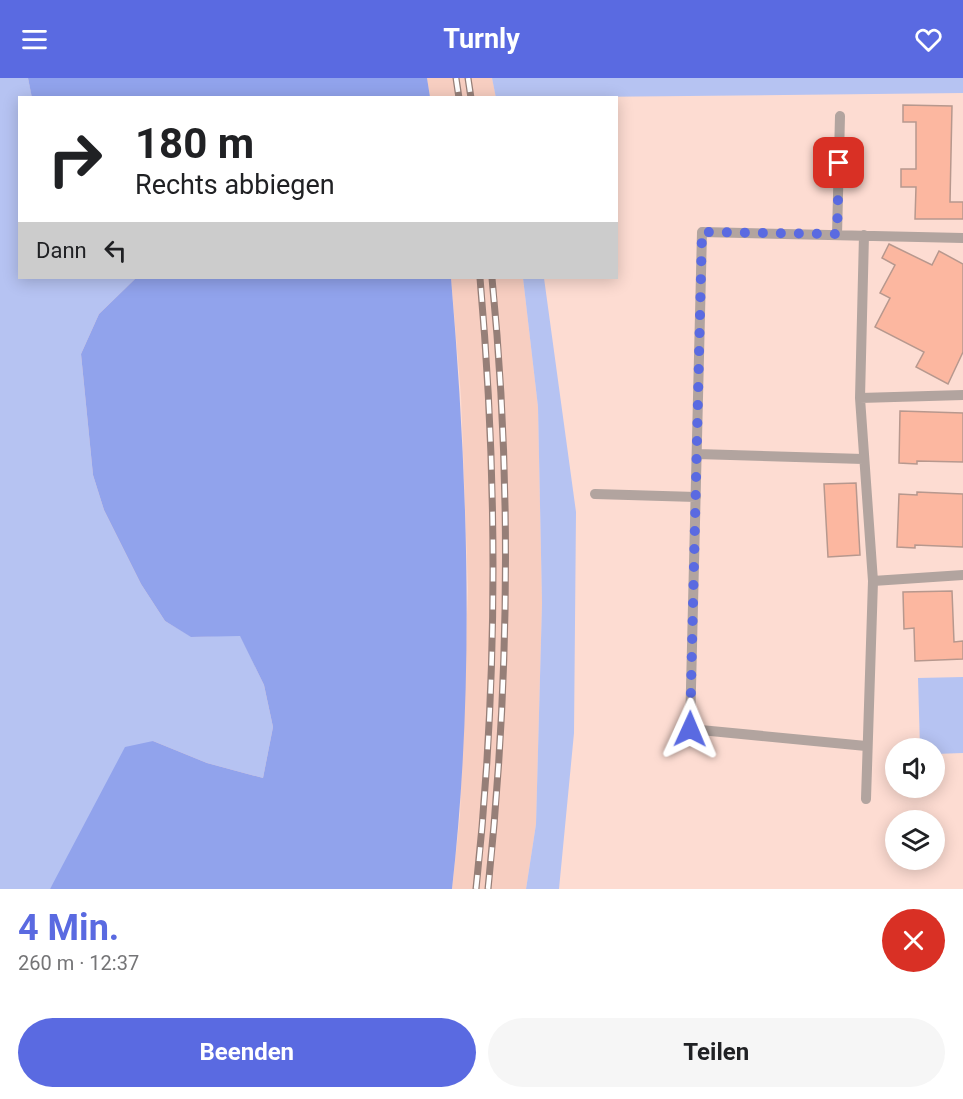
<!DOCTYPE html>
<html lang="de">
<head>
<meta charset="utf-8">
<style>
  body { margin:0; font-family:Roboto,sans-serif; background:#f6f6f6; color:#202124; height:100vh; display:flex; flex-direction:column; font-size:22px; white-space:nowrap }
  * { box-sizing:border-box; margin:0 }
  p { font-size:20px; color:#757577 }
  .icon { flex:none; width:33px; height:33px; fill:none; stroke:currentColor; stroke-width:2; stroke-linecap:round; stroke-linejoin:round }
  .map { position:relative; height:811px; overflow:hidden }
  .side { display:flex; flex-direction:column; background:#fff; flex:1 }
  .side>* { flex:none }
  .top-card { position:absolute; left:18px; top:18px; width:600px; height:183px; border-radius:0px; box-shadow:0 3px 15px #0003; background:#fff; color:#202124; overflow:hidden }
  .fabs { position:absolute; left:885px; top:660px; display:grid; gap:12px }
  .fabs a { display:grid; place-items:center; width:60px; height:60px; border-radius:50%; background:#fff; box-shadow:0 3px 15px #0003; font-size:30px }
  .pin { position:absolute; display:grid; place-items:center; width:51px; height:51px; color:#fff; margin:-26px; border-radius:12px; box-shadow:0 3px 9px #0006 }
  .me { position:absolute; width:66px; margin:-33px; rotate:1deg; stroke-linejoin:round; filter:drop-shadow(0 0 4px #0008) }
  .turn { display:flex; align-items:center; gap:21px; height:126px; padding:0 18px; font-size:27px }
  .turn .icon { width:78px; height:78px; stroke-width:2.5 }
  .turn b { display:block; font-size:42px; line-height:51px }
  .then { display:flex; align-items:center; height:57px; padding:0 18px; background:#0003; gap:12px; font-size:22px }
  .round { display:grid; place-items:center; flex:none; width:63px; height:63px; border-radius:32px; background:#f6f6f6 }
  .headline { display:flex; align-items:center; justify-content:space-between; height:102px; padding:0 18px }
  h1 { font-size:36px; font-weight:700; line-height:45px; color:#5a6ae1 }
  .primary-button { display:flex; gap:12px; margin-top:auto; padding:12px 18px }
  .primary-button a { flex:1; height:69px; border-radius:36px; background:#5a6ae1; color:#fff; font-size:24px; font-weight:700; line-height:69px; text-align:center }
  .primary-button a+a { background:#f6f6f6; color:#202124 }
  header { display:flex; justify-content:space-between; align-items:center; height:78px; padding:0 18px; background:#5a6ae1; color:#fff; font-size:27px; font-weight:700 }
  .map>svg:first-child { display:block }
  .built { fill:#f7cec1 }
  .green { fill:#b6c3f2 }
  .forest { fill:#91a3ec }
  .building { fill:#fcb7a0; stroke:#b7988e; stroke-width:1.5 }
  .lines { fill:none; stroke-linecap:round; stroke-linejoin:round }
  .service { stroke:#b2a49f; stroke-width:10 }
  .rail-casing { stroke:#967f78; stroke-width:7 }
  .rail { stroke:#fff; stroke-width:4.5; stroke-dasharray:14; stroke-linecap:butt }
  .route { stroke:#5a6ae1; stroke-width:10; stroke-dasharray:0 18 }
</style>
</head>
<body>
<header><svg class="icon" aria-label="menu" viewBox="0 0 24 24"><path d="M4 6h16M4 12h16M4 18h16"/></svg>Turnly<svg class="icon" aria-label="heart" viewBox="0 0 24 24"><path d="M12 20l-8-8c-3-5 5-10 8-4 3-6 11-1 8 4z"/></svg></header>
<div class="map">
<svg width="963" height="811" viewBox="0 0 963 811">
  <rect width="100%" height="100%" fill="#fddcd2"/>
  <!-- built -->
  <path class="built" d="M427,0h65l4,19h-66z
    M451,200h72l15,129 4,196 -6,221 -10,65h-74l8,-74 8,-226 -7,-193z"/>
  <!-- green -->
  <path class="green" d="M0,0h28l4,19 -12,1v180h116l-37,36 -18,40 12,121 11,35 37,74 24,37 27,16 48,-2 24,50 9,42 -10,51 -56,-15 -54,-22 -103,148h-50z
    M492,0h471v15l-467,5z
    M523,200h21l32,234 -2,221 -15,156h-33l10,-65 6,-221 -4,-196z
    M963,599v76l-28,1 -1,-6h-14l-2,-70z"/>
  <!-- forest -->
  <path class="forest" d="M28,0h399l3,19 -398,1z
    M136,200h315c17,203 24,408 1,611h-402l75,-142 28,-6 54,22 56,15 10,-51 -9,-42 -24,-49 -49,1 -26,-16 -24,-37 -37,-74 -11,-35 -12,-121 18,-40z"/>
  <!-- building -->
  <path class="building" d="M903,27l49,1 -2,96h13v17h-48l1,-32h-15v-18h15v-47h-13z
    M889,166l43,21 7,-14 24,13v88l-15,32 -32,-17 8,-15 -49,-25 15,-29 -10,-5 15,-28 -13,-7z
    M900,333l63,2v49l-46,-1v3l-18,-1z
    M856,405l4,72 -32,2 -4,-73z
    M917,414l46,2v53l-48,-2v3l-18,-1 2,-53 18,1z
    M952,513l2,51 9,-1v18l-48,2 -1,-33 -10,1 -1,-37z"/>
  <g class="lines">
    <!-- service -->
    <path class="service" d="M837,157l3,-119
      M864,157l-4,163 13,183 90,-6
      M860,320l103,-3
      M697,376l166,5
      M595,416l101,3
      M866,668l-176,-17 12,-497 261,6
      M866,721l7,-218"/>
    <!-- rail casing -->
    <g class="rail-casing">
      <path id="rail" d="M456,0l3,20
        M468,0l3,20
        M476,811c22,-204 22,-407 4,-611
        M488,811c21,-203 24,-408 4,-611"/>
    </g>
    <!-- rail -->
    <use href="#rail" class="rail"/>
  </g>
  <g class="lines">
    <!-- route -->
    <path class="route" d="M690,651l12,-497 135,2 2,-71"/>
  </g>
</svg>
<div class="fabs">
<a><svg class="icon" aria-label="sound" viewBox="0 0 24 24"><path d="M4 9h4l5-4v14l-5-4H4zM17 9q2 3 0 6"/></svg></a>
<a><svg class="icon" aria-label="layers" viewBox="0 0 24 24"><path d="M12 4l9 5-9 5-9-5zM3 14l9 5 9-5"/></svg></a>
</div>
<div class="pin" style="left:839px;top:85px;background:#d93025"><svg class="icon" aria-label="arrive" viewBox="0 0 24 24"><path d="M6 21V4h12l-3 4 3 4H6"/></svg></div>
<svg class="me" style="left:690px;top:651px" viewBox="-20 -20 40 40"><path d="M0-17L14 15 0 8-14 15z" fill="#5a6ae1" stroke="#fff" stroke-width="4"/></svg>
<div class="top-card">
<div class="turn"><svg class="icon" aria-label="right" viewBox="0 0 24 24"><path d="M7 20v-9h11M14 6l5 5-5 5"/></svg><div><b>180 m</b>Rechts abbiegen</div></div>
<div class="then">Dann<svg class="icon" aria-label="left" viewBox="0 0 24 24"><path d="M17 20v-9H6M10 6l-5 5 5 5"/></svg></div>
</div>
</div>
<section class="side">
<div class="headline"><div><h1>4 Min.</h1><p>260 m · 12:37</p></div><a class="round" style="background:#d93025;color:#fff"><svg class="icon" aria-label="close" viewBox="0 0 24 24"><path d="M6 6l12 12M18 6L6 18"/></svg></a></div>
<div class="primary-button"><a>Beenden</a><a>Teilen</a></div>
</section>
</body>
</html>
